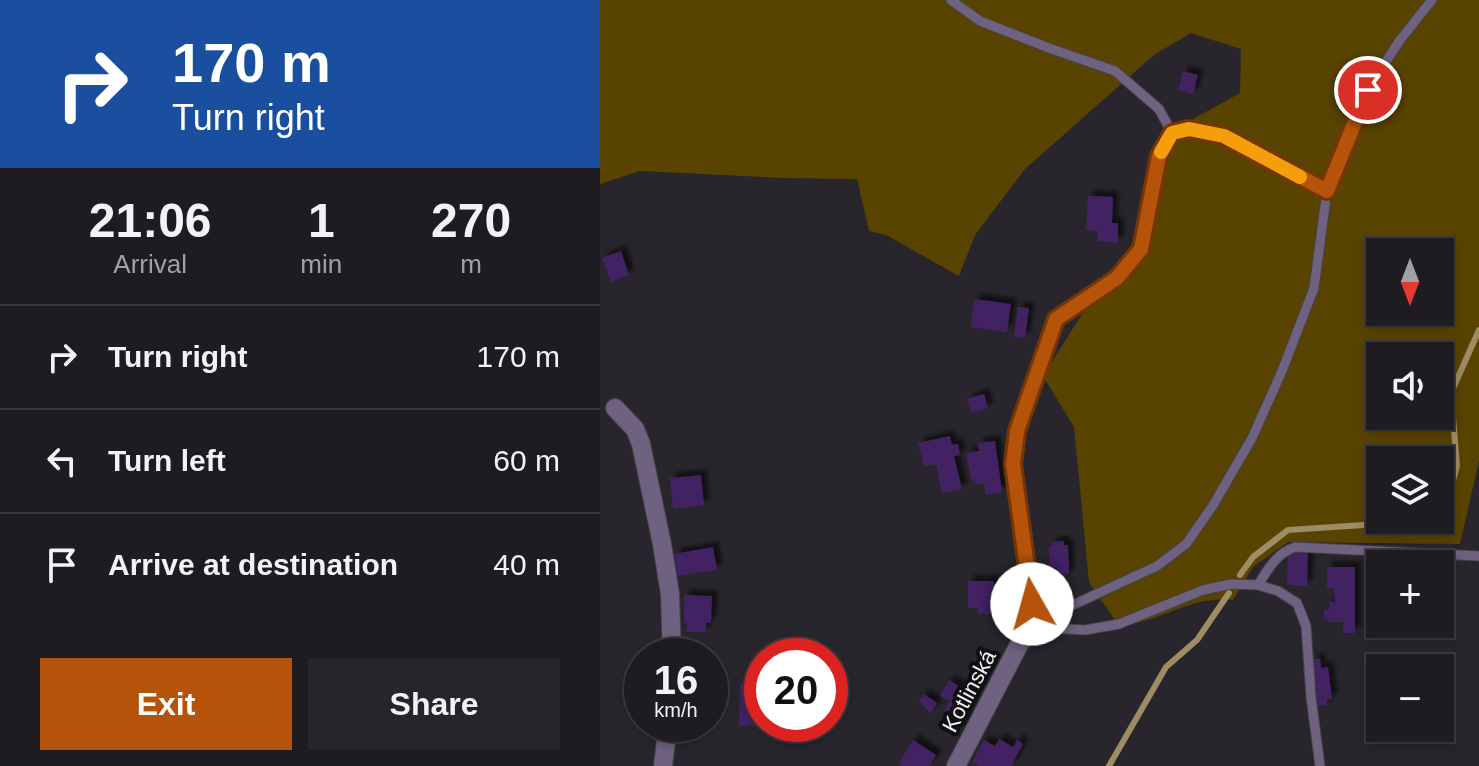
<!DOCTYPE html>
<html lang="en">
<head>
<meta charset="utf-8">
<style>
  body { margin:0; font-family:Helvetica,sans-serif; background:#26252a; color:#f1f3f6; height:100vh; display:flex; flex-direction:column; font-size:30px; white-space:nowrap }
  * { box-sizing:border-box; margin:0 }
  p { font-size:26px; color:#a1a1a5 }
  .icon { flex:none; width:44px; height:44px; fill:none; stroke:currentColor; stroke-width:2; stroke-linecap:round; stroke-linejoin:round }
  .map { position:relative; flex:1; overflow:hidden }
  .panel { display:flex; flex-direction:column; background:#1e1c21; width:600px }
  .panel>* { flex:none }
  .top-card { background:#1a4fa0; color:#fff; overflow:hidden }
  .needle { width:52px; rotate:180deg }
  .controls { position:absolute; left:766px; top:238px; display:grid; gap:16px }
  .controls a { display:grid; place-items:center; width:88px; height:88px; border-radius:0px; background:#1e1c21; box-shadow:0 4px 12px #0003,0 0 0 2px #3c3a3f; font-size:40px }
  .speed { position:absolute; left:24px; top:638px; display:flex; gap:16px; font-size:40px; font-weight:700; text-align:center }
  .speed>* { display:grid; place-content:center; width:104px; height:104px; border-radius:50%; background:#1e1c21; box-shadow:0 4px 12px #0003,0 0 0 2px #3c3a3f; line-height:1 }
  .speed small { font-size:20px; font-weight:400 }
  .speed .limit { border:12px solid #d22; background:#fff; color:#111 }
  .pin { position:absolute; display:grid; place-items:center; width:68px; height:68px; color:#fff; margin:-34px; border:4px solid #fff; border-radius:50%; box-shadow:0 2px 8px #0007 }
  .me { position:absolute; width:88px; margin:-44px; rotate:353deg; stroke-linejoin:round; filter:drop-shadow(0 0 6px #0008) }
  .turn { display:flex; align-items:center; gap:28px; height:168px; padding:0 40px; font-size:36px }
  .turn .icon { width:104px; height:104px; stroke-width:2.5 }
  .turn b { display:block; font-size:56px; line-height:68px }
  .eta { display:flex; justify-content:space-evenly; align-items:center; height:136px; text-align:center }
  .eta b { font-size:48px; font-weight:600; line-height:56px }
  .action { display:flex; gap:16px; margin-top:auto; padding:16px 40px }
  .action a { flex:1; height:92px; border-radius:0px; background:#b45309; color:#fff; font-size:32px; font-weight:600; line-height:92px; text-align:center }
  .action a+a { background:#26252a; color:#f1f3f6 }
  ul { padding:0; list-style:none }
  li { display:flex; align-items:center; gap:24px; height:104px; padding:0 40px; border-top:2px solid #3c3a3f }
  li div { flex:1 }
  li b { display:block; font-size:30px }
  li em { font-style:normal }
  main { display:flex; flex:1; min-height:0 }
  .map>svg:first-child { display:block }
  .green { fill:#594300; fill-rule:evenodd }
  .lines { fill:none; stroke-linecap:round; stroke-linejoin:round }
  .stream { stroke:#9e8c62; stroke-width:6 }
  .building { fill:#422463; filter:url(#shadow) }
  .service-casing { stroke:#454348; stroke-width:11 }
  .minor-casing { stroke:#454348; stroke-width:20 }
  .service { stroke:#6e6280; stroke-width:9 }
  .minor { stroke:#6e6280; stroke-width:18 }
  .route-casing { stroke:#753606; stroke-width:20 }
  .route { stroke:#b45309; stroke-width:14 }
  .slow { stroke:#f59e0b; stroke-width:14 }
  .labels { text-anchor:middle; dominant-baseline:central; stroke-width:8; stroke-linejoin:round; paint-order:stroke }
  .street-label { font-size:22px; fill:#f4f2f7; stroke:#100f12 }
</style>
</head>
<body>
<main>
<section class="panel">
<div class="top-card">
<div class="turn"><svg class="icon" aria-label="right" viewBox="0 0 24 24"><path d="M7 20v-9h11M14 6l5 5-5 5"/></svg><div><b>170 m</b>Turn right</div></div>
</div>
<div class="eta">
<div><b>21:06</b><p>Arrival</p></div>
<div><b>1</b><p>min</p></div>
<div><b>270</b><p>m</p></div>
</div>
<ul>
<li><svg class="icon" aria-label="right" viewBox="0 0 24 24"><path d="M7 20v-9h11M14 6l5 5-5 5"/></svg><div><b>Turn right</b></div><em>170 m</em></li>
<li><svg class="icon" aria-label="left" viewBox="0 0 24 24"><path d="M17 20v-9H6M10 6l-5 5 5 5"/></svg><div><b>Turn left</b></div><em>60 m</em></li>
<li><svg class="icon" aria-label="arrive" viewBox="0 0 24 24"><path d="M6 21V4h12l-3 4 3 4H6"/></svg><div><b>Arrive at destination</b></div><em>40 m</em></li>
</ul>
<div class="action"><a>Exit</a><a>Share</a></div>
</section>
<div class="map">
<svg width="879" height="766" viewBox="0 0 879 766">
  <defs>
    <filter id="shadow"><feDropShadow dx="5.5" dy="-5.5" stdDeviation="2" flood-color="#0009"/></filter>
  </defs>
  <rect width="100%" height="100%" fill="#28262c"/>
  <!-- green -->
  <path class="green" d="M0,0h879v461l-19,83 -172,-2 -35,25 -20,33c-32,-3 -53,9 -82,19 -10,3 -21,5 -32,7l-30,-44 -15,-155 -31,-51 39,-62 59,-56 22,-101 30,-38 47,-26 1,-44 -50,-16 -37,22 -129,114 -50,66 -16,41 -73,-41 -17,-4 -12,-52 -74,-1 -143,-7 -40,13zM780,252h60v60h-60zM780,356h60v60h-60zM780,460h60v60h-60z"/>
  <g class="lines">
    <!-- stream -->
    <path class="stream" d="M840,501l9,-6 8,-29 -6,-73 28,-63
      M640,575l13,-18 35,-27 121,-8 3,-2
      M509,766l57,-99 31,-27 32,-47"/>
  </g>
  <!-- building -->
  <path class="building" d="M583,71l15,4 -5,19 -15,-4z
    M488,196l25,1 -1,26h6v20l-21,-2 1,-10 -12,-1z
    M21,251l8,24 -18,7 -9,-24z
    M374,299l37,5 -4,28 -36,-5z
    M418,307l11,1 -4,30 -11,-1z
    M384,394l4,14 -17,5 -4,-14z
    M350,436l2,9 6,-1 2,11 -6,1 8,33 -20,4 -6,-29 -12,2 -6,-23z
    M395,441l7,51 -16,3 -2,-12 -9,1 -1,-5h-3l-5,-26 13,-2 -1,-8z
    M101,475l3,30 -31,4 -3,-31z
    M464,541v4h4l1,29h-3v5l-13,1v-5h-3l-1,-29h3v-4z
    M113,547l4,23 -40,6 -3,-22z
    M688,551l20,1 -1,34 -20,-1z
    M727,567h28v66h-12v-11h-14v-3h-5v-9l5,-1v-7h6l-1,-14h-7z
    M368,581h26v27h-4v6h-12v-6h-10z
    M84,595l28,1 -1,27h-5v9h-20l1,-9h-3z
    M713,659h7l1,9 7,-1 4,32 -5,1v5l-9,1z
    M349,680l23,14 -11,18 6,4 -8,13 -11,-7 4,-6 -8,-4 6,-11 -10,-5z
    M140,683h22v42l-23,1z
    M324,694l13,9 -7,10 -11,-12z
    M399,739l14,8 4,-7 6,4 -12,22h-31l-8,-4 12,-22 11,6z
    M313,740l23,15 -7,11h-28l-3,-2z"/>
  <g class="lines">
    <!-- service casing -->
    <g class="service-casing">
      <path id="service" d="M351,0l29,21 69,27 66,23 44,38 13,24
        M658,585c10,-16 19,-32 37,-38l184,9
        M423,637l11,-14 123,-57 29,-22 26,-37 40,-69 30,-67 32,-83 13,-97 43,-105 30,-46 32,-40
        M720,766l-9,-69 -5,-71 -9,-23 -19,-12 -20,-6 -27,-1 -28,6 -84,34 -34,6 -35,-2 -16,-5 -21,-159 4,-33 39,-112 61,-41 24,-29 18,-93 13,-23 17,-4 35,7 103,55"/>
    </g>
    <!-- minor casing -->
    <g class="minor-casing">
      <path id="minor" d="M15,408l20,21 6,15 21,100 8,50 2,62
        M63,766l5,-42
        M356,766l67,-129"/>
    </g>
    <!-- service -->
    <use href="#service" class="service"/>
    <!-- minor -->
    <use href="#minor" class="minor"/>
  </g>
  <g class="lines">
    <!-- route casing -->
    <g class="route-casing">
      <path id="route" d="M432,604l-19,-140 4,-33 39,-112 61,-41 24,-29 18,-93 13,-23 17,-4 35,7 103,55 41,-101"/>
    </g>
    <!-- route -->
    <use href="#route" class="route"/>
    <!-- slow -->
    <path class="slow" d="M561,152l11,-19 17,-4 35,7 76,41"/>
  </g>
  <g class="labels">
    <!-- street labels -->
    <g class="street-label">
      <text transform="translate(369 691) rotate(-62)">Kotlinská</text>
    </g>
  </g>
</svg>
<div class="controls">
<a><svg class="needle" viewBox="-14 -14 28 28"><path d="M0-13l5 13h-10z" fill="#e53935"/><path d="M0 13l5-13h-10z" fill="#a1a1a5"/></svg></a>
<a><svg class="icon" aria-label="sound" viewBox="0 0 24 24"><path d="M4 9h4l5-4v14l-5-4H4zM17 9q2 3 0 6"/></svg></a>
<a><svg class="icon" aria-label="layers" viewBox="0 0 24 24"><path d="M12 4l9 5-9 5-9-5zM3 14l9 5 9-5"/></svg></a>
<a>+</a>
<a>−</a>
</div>
<div class="speed"><div>16<small>km/h</small></div><div class="limit">20</div></div>
<div class="pin" style="left:768px;top:90px;background:#d93025"><svg class="icon" aria-label="arrive" viewBox="0 0 24 24"><path d="M6 21V4h12l-3 4 3 4H6"/></svg></div>
<svg class="me" style="left:432px;top:604px" viewBox="-20 -20 40 40"><circle r="19" fill="#fff"/><path d="M0-13L10 11 0 6-10 11z" fill="#b45309"/></svg>
</div>
</main>
</body>
</html>
